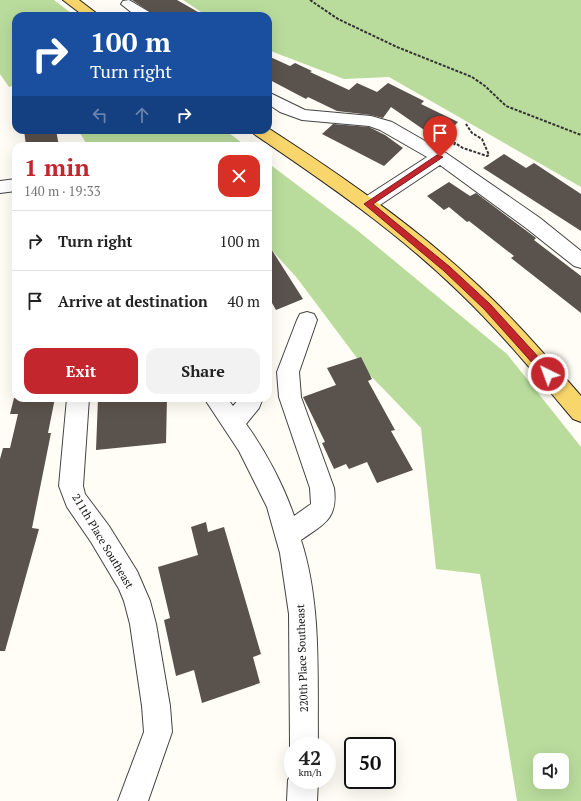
<!DOCTYPE html>
<html lang="en">
<head>
<meta charset="utf-8">
<style>
  body { margin:0; font-family:"PT Serif",serif; background:#f2f2f2; color:#222; height:100vh; display:flex; flex-direction:column; font-size:15px; white-space:nowrap }
  * { box-sizing:border-box; margin:0 }
  p { font-size:13px; color:#767676 }
  .icon { flex:none; width:22px; height:22px; fill:none; stroke:currentColor; stroke-width:2; stroke-linecap:round; stroke-linejoin:round }
  .map { position:relative; flex:1; overflow:hidden }
  .sheet { position:absolute; left:12px; top:142px; width:260px; height:260px; display:flex; flex-direction:column; background:#fff; border-radius:12px; box-shadow:0 4px 16px #0002 }
  .sheet>* { flex:none }
  .banner { position:absolute; left:12px; top:12px; width:260px; height:122px; border-radius:12px; box-shadow:0 4px 16px #0002; background:#1a4fa0; color:#fff; overflow:hidden }
  .buttons { position:absolute; left:533px; top:753px; display:grid; gap:8px }
  .buttons a { display:grid; place-items:center; width:36px; height:36px; border-radius:8px; background:#fff; box-shadow:0 4px 16px #0002; font-size:20px }
  .speed { position:absolute; left:284px; top:737px; display:flex; gap:8px; font-size:20px; font-weight:700; text-align:center }
  .speed>* { display:grid; place-content:center; width:52px; height:52px; border-radius:50%; background:#fff; box-shadow:0 4px 16px #0002; line-height:1 }
  .speed small { font-size:10px; font-weight:400 }
  .speed .limit { border:2px solid #111; border-radius:6px; background:#fff; color:#111 }
  .pin { position:absolute; display:grid; place-items:center; width:34px; height:34px; color:#fff; margin:-41px -17px; border-radius:50% 50% 50% 0; rotate:-45deg; box-shadow:0 0 4px #0007 }
  .pin .icon { rotate:45deg }
  .me { position:absolute; width:44px; margin:-22px; rotate:318deg; stroke-linejoin:round; filter:drop-shadow(0 0 3px #0008) }
  .turn { display:flex; align-items:center; gap:14px; height:84px; padding:0 12px; font-size:18px }
  .turn .icon { width:52px; height:52px; stroke-width:2.5 }
  .turn b { display:block; font-size:28px; line-height:34px }
  .lanes { display:flex; align-items:center; height:38px; padding:0 12px; background:#0003; justify-content:center; gap:20px; direction:ltr }
  .lanes .off { opacity:.35 }
  .round { display:grid; place-items:center; flex:none; width:42px; height:42px; border-radius:12px; background:#f2f2f2 }
  .overview { display:flex; align-items:center; justify-content:space-between; height:68px; padding:0 12px }
  h1 { font-size:24px; font-weight:600; line-height:30px; color:#c4262e }
  .button { display:flex; gap:8px; margin-top:auto; padding:8px 12px }
  .button a { flex:1; height:46px; border-radius:12px; background:#c4262e; color:#fff; font-size:16px; font-weight:600; line-height:46px; text-align:center }
  .button a+a { background:#f2f2f2; color:#222 }
  ul { padding:0; list-style:none }
  li { display:flex; align-items:center; gap:12px; height:60px; padding:0 12px; border-top:1px solid #e0e0e0 }
  li div { flex:1 }
  li b { display:block; font-size:15px }
  li em { font-style:normal }
  .map>svg:first-child { display:block }
  .forest { fill:#b9dc9c; fill-rule:evenodd }
  .building { fill:#5a524d }
  .lines { fill:none; stroke-linecap:round; stroke-linejoin:round }
  .minor-casing { stroke:#444; stroke-width:2 }
  .major-casing { stroke:#222; stroke-width:2 }
  .path { stroke:#333; stroke-width:2; stroke-dasharray:3 1.5; stroke-linecap:butt }
  .minor { fill:#fff; fill-rule:evenodd }
  .major { fill:#f9d66b; fill-rule:evenodd }
  .route { fill:#c4262e; stroke:#7f191e }
  .labels { text-anchor:middle; dominant-baseline:central; stroke-width:4; stroke-linejoin:round; paint-order:stroke }
  .street-label { font-size:11px; fill:#111; stroke:#fff }
</style>
</head>
<body>
<div class="map">
<svg width="581" height="801" viewBox="0 0 581 801">
  <rect width="100%" height="100%" fill="#fffdf5"/>
  <!-- forest -->
  <path class="forest" d="M0,0h54l21,16h-59v69l-7,2 -9,-13z
    M183,0h398v187l-192,-110 -45,2 -76,-29v-34h-61z
    M78,130h147l21,16h-158z
    M268,163l89,67 150,124 74,93v354h-64l-37,-227 -44,-5 -15,-141 -52,-54 -72,-96 -29,-32zM540,760h22v22h-22z"/>
  <!-- building -->
  <path class="building" d="M132,0h45l28,16h-49z
    M268,56l22,10 5,-3 17,8 -2,1 39,18 8,-7 20,9 11,-9 36,18 -3,3 37,18 -18,19 -49,-34 -8,11 -12,-3 -34,-4 -29,-14 -2,2 -38,-20z
    M333,124l36,3 16,8 18,13 -19,18 -62,-32z
    M24,130h32l3,16h-33z
    M504,154l22,14 8,-5 47,31v37l-98,-63z
    M449,182l21,14 6,-3 60,45 -2,2 47,36v37l-70,-55 3,-2 -45,-35 -2,1 -18,-15 -5,3 -17,-14z
    M268,244l35,55 -27,11 -8,-14z
    M361,357l11,22 -4,2 27,49 -4,1 22,39 -36,13 -10,-21 -18,7 -3,-5 -12,5 -12,-26 3,-1 -22,-45 33,-12 -9,-17z
    M14,398h41l-7,35h3l-19,95 7,1 -34,122h-5v-192l3,-11h7l8,-34h-8z
    M98,398h69l-1,45 -70,7z
    M206,522l2,10 16,-5 37,127 -8,3 7,26 -58,20 -8,-33 -18,6 -12,-56 6,-2 -12,-51 40,-12 -7,-28z"/>
  <g class="lines">
    <!-- minor casing -->
    <g class="minor-casing">
      <path id="minor" d="M129,0l22,13 2,3h-17l-15,-12 2,-3z
        M268,92l37,18 66,6 21,6 54,31 94,65 41,33v17l-7,-2 -48,-38 -86,-63 -66,44 -6,1 -6,-1 -3,-5 3,-5 65,-42 -47,-27 -11,-4 -67,-6 -22,-8 -12,-8z
        M16,179v12l-16,2v-12z
        M307,312l7,2 3,6 -18,52 2,25 33,91c4,31 -10,36 -33,52 21,65 16,138 17,206h-25v8l-3,-8 -1,-132 -9,-61 -13,-46 -28,-56 -35,-53h23l6,8 7,-8h23l-4,10 -13,16c19,26 38,62 48,92l17,-12 -1,-16 -31,-91 -2,-25 20,-52 3,-6z
        M67,398h22l-6,88 2,8 24,32 28,45 13,30 6,23 14,82 2,26 -24,69h-30l26,-69 -2,-26 -12,-82 -6,-23 -5,-12 -28,-47 -24,-35 -8,-21z
        M293,770v10h25l-1,21h-30l1,-21z"/>
    </g>
    <!-- major casing -->
    <g class="major-casing">
      <path id="major" d="M63,0h16l21,16h-16z
        M268,128c71,46 141,94 203,151 40,36 75,77 110,117v26l-8,-3c-37,-44 -74,-89 -115,-128 -62,-60 -133,-109 -204,-157l-2,-4h16z"/>
    </g>
    <!-- path -->
    <path class="path" d="M310,0l28,19 59,28 75,30 13,9 21,20 75,29
      M454,145l1,-2 8,5 24,8 2,-1 -7,-16 -10,-6 -6,-9"/>
    <!-- minor -->
    <use href="#minor" class="minor"/>
    <!-- major -->
    <use href="#major" class="major"/>
  </g>
  <!-- route -->
  <path class="route" d="M437,155l6,2 -70,47 77,63 40,37 61,67v5h-7l-60,-67 -40,-38 -80,-67z"/>
  <g class="labels">
    <!-- street labels -->
    <g class="street-label">
      <text transform="translate(103 541) rotate(59)">211th Place Southeast</text>
      <text transform="translate(302 658) rotate(-92)">220th Place Southeast</text>
    </g>
  </g>
</svg>
<div class="buttons">
<a><svg class="icon" aria-label="sound" viewBox="0 0 24 24"><path d="M4 9h4l5-4v14l-5-4H4zM17 9q2 3 0 6"/></svg></a>
</div>
<div class="speed"><div>42<small>km/h</small></div><div class="limit">50</div></div>
<div class="pin" style="left:440px;top:157px;background:#d93025"><svg class="icon" aria-label="arrive" viewBox="0 0 24 24"><path d="M6 21V4h12l-3 4 3 4H6"/></svg></div>
<svg class="me" style="left:548px;top:374px" viewBox="-20 -20 40 40"><circle r="17" fill="#c4262e" stroke="#fff" stroke-width="3"/><path d="M0-11L8 9 0 5-8 9z" fill="#fff"/></svg>
<div class="banner">
<div class="turn"><svg class="icon" aria-label="right" viewBox="0 0 24 24"><path d="M7 20v-9h11M14 6l5 5-5 5"/></svg><div><b>100 m</b>Turn right</div></div>
<div class="lanes"><svg class="icon off" aria-label="left" viewBox="0 0 24 24"><path d="M17 20v-9H6M10 6l-5 5 5 5"/></svg><svg class="icon off" aria-label="ahead" viewBox="0 0 24 24"><path d="M12 20V5M6 11l6-6 6 6"/></svg><svg class="icon" aria-label="right" viewBox="0 0 24 24"><path d="M7 20v-9h11M14 6l5 5-5 5"/></svg></div>
</div>
<section class="sheet">
<div class="overview"><div><h1>1 min</h1><p>140 m · 19:33</p></div><a class="round" style="background:#d93025;color:#fff"><svg class="icon" aria-label="close" viewBox="0 0 24 24"><path d="M6 6l12 12M18 6L6 18"/></svg></a></div>
<ul>
<li><svg class="icon" aria-label="right" viewBox="0 0 24 24"><path d="M7 20v-9h11M14 6l5 5-5 5"/></svg><div><b>Turn right</b></div><em>100 m</em></li>
<li><svg class="icon" aria-label="arrive" viewBox="0 0 24 24"><path d="M6 21V4h12l-3 4 3 4H6"/></svg><div><b>Arrive at destination</b></div><em>40 m</em></li>
</ul>
<div class="button"><a>Exit</a><a>Share</a></div>
</section>
</div>
</body>
</html>
